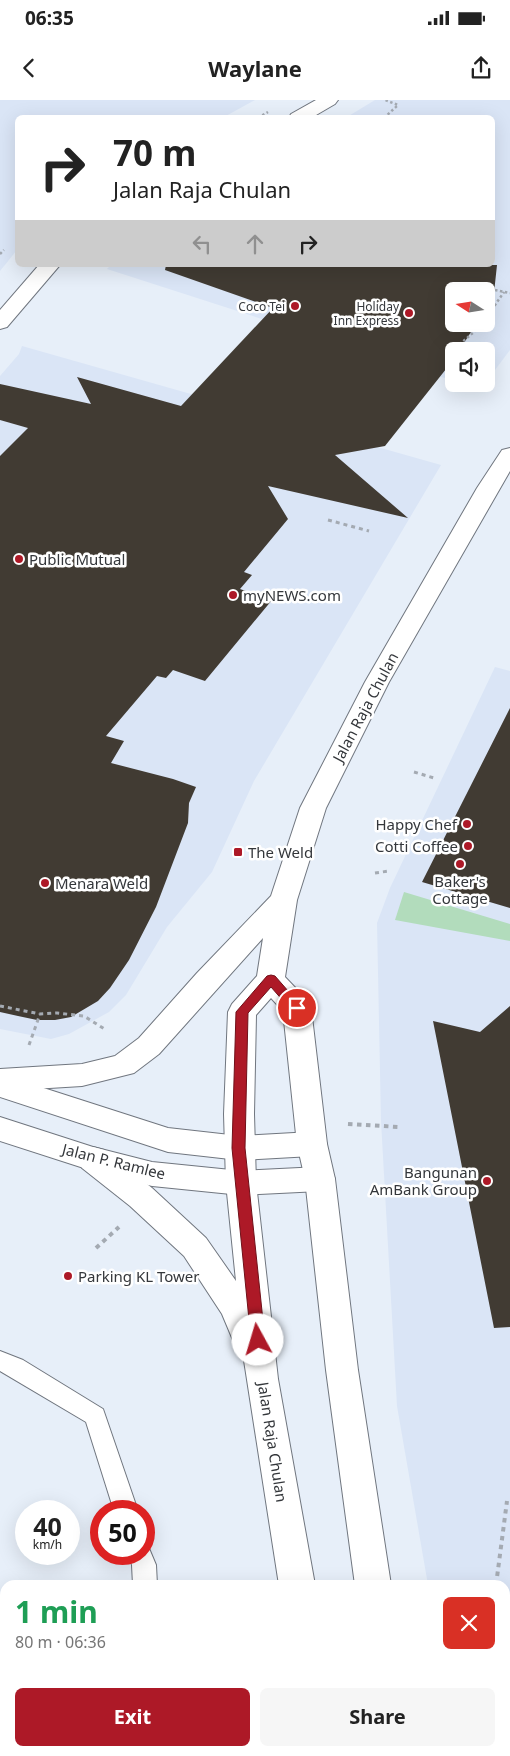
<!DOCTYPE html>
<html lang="en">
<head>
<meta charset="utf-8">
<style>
  body { margin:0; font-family:"Noto Sans",sans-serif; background:#f6f6f6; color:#222; height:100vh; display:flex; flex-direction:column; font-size:19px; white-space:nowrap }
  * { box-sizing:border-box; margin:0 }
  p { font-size:16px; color:#767676 }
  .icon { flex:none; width:28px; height:28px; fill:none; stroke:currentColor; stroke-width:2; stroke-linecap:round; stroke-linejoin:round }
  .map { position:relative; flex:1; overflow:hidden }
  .details { position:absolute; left:0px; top:1480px; width:510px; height:176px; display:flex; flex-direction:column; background:#fff; border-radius:15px 15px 0 0; box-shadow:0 5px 20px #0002 }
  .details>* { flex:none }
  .banner { position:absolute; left:15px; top:15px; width:480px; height:152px; border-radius:8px; box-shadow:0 5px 20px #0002; background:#fff; color:#222; overflow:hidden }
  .needle { width:32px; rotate:282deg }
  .fabs { position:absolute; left:445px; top:182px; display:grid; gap:10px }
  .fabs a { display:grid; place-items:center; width:50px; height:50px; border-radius:8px; background:#fff; box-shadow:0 5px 20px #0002; font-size:25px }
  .speed { position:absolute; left:15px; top:1400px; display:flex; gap:10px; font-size:25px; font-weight:700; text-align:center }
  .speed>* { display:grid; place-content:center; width:65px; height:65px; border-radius:50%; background:#fff; box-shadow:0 5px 20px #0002; line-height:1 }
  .speed small { font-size:12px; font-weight:400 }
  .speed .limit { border:8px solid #d22; background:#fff; color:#111 }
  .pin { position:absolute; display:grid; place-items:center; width:42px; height:42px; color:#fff; margin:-21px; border:2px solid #fff; border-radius:50%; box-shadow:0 1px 5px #0007 }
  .me { position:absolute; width:55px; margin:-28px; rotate:354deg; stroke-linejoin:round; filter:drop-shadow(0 0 4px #0008) }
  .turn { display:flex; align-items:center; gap:18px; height:105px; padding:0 15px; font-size:22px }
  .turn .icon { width:65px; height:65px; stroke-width:2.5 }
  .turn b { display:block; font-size:35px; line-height:42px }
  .lanes { display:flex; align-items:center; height:48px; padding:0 15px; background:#0003; justify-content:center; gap:25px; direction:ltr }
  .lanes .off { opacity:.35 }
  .round { display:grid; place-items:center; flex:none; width:52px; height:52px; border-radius:8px; background:#f6f6f6 }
  .head { display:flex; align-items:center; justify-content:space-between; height:85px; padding:0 15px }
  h1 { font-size:30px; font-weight:700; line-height:38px; color:#1e9e55 }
  .cta { display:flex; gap:10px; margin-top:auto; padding:10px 15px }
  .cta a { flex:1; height:58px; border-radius:8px; background:#ad1927; color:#fff; font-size:20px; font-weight:700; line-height:58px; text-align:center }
  .cta a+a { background:#f6f6f6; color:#222 }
  .status { display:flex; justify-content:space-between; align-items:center; height:35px; padding:0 25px; background:#fff; direction:ltr }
  .status svg { height:14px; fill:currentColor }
  header { display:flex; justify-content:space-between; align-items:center; height:65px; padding:0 15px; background:#fff; font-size:22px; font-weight:700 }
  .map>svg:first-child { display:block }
  .built { fill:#dae5f6; fill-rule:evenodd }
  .green { fill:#b2dcbc }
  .building { fill:#413b33 }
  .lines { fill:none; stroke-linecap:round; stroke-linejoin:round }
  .service-casing { stroke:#70767f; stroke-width:2 }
  .minor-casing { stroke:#70767f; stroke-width:2 }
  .tertiary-casing { stroke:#70767f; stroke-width:2 }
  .secondary-casing { stroke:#70767f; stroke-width:2 }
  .path-far2 { stroke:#a4aab2; stroke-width:2.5; stroke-dasharray:2.5 2.5; stroke-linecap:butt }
  .path-far1 { stroke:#a4aab2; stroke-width:3; stroke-dasharray:4 4; stroke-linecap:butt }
  .path { stroke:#a4aab2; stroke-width:4; stroke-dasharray:4.5 4.5; stroke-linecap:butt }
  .service { fill:#fff; fill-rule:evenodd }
  .minor { fill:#fff; fill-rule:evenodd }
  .tertiary { fill:#fff; fill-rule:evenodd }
  .secondary { fill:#fff; fill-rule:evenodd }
  .route { fill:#ad1927; stroke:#701019 }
  .poi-dot { fill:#ad1927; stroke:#fff; stroke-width:2 }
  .labels { text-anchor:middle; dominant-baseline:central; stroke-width:5; stroke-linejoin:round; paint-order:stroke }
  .far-poi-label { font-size:12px; fill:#34373b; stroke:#fff; text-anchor:end }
  .poi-label { font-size:15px; fill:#34373b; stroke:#fff; text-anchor:start }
  .street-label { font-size:15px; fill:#34373b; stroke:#fff }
</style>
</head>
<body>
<div class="status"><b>06:35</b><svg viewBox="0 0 49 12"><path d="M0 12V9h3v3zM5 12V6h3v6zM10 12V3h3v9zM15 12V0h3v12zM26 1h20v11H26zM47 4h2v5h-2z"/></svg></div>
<header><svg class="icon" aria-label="back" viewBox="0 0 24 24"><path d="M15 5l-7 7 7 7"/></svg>Waylane<svg class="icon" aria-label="share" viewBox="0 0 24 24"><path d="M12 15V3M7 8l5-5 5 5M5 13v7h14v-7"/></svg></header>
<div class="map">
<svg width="510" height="1656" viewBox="0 0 510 1656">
  <rect width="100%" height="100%" fill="#e7eff9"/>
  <!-- built -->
  <path class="built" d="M0,0h255l-31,17 -206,1 -1,132 -17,21z
    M375,0h135v250l-24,32v-31h-32v30l-347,-112 4,-4h381v-147l-145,-1zM454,191h32v33h-32z
    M22,246l419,119 -187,316 -42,91 -45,55 -41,68 -17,17 -40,22 -18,5 -51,-10v-653l19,-22z
    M495,567l15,4v1085h-57v-5h52v-166h-77l-31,-179 -16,-285 -4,-198 13,-35z"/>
  <!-- green -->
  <path class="green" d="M404,792l106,32v17l-115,-21z"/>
  <!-- building -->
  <path class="building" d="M166,165h331l-4,37 -7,7v-18h-32v33h22l-17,27h-5v8l-69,87 -50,9 73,63 -140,-32 20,33 -44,53 8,3 -12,14 32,11 -67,81 -32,-11 -7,8 -9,-2 -51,60 18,5 -13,22 62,16 23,8 -7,16 -1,20 -32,84 -27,53 -19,28 -12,13 -27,16 -16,3h-18l-19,-4 -18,-4v-556l28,-28 -28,-8v-36l91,20 -14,-27 104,29 92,-98 -108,-38z
    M510,608v200l-88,-26z
    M510,906v321l-16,1 -61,-307 47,11z"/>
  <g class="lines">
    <!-- service casing -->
    <g class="service-casing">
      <path id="service" d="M0,1251l23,9 80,49 35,102h-24l-28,-89 -86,-51z
        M144,1444l4,2 8,19 1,20h-24l-1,-20 -4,-11h16z
        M140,1651h26v5h-26z"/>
    </g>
    <!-- minor casing -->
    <g class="minor-casing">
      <path id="minor" d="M316,0h22l-3,4 -24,14h-22l2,-4z
        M39,165h21l-53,62 -7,2v-19z"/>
    </g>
    <!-- tertiary casing -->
    <g class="tertiary-casing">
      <path id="tertiary" d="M0,974l168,54 71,8 73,-4 11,3 4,9 -4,9 -11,3 -73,4 -71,-8 -168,-55z
        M0,1017l93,30 59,15 89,9 79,-4 11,3 4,9 -4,9 -11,3 -79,4 -89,-9 -59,-15 -93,-30z"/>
    </g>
    <!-- secondary casing -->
    <g class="secondary-casing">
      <path id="secondary" d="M510,348v23l-121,211 -63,126 -29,92 -12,77 22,23 4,8 16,136 8,35 23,191 33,215h-36l-29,-215 -21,-191 -8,-35 -14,-133 -12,-13 -15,17 -2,99 2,69 22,196 37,206h-36l-36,-231 -5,-2 -16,-38 -38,-58 -54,-50 -48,-38 -4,-9 4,-9 11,-3 11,3 48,38 54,50 30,43 -10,-98 -2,-69 4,-102 4,-8 25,-28 6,-38 -104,116 -25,19 -52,13 -82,5v-22l82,-5 33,-8 24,-18 58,-65 74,-77 29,-88 65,-126 112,-194 25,-38z
        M305,1651h38l1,5h-38z
        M379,1651h38v5h-38z"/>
    </g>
    <!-- path-far2 -->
    <path class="path-far2" d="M258,18l10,-6
      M384,18l14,-13 -13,-5
      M0,154l4,-4
      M495,190l15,3
      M486,218l18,-26
      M452,251l31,-27"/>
    <!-- path-far1 -->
    <path class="path-far1" d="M328,420l41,11
      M414,672l20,6
      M375,773l14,-2
      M0,906l40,8 17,-1 27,3 22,14
      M29,945l11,-31"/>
    <!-- path -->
    <path class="path" d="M348,1024l51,3
      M96,1148l23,-21
      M496,1485l11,-84
      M0,1563l5,11
      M26,1651v5"/>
    <!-- service -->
    <use href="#service" class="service"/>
    <!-- minor -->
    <use href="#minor" class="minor"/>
    <!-- tertiary -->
    <use href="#tertiary" class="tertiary"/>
    <!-- secondary -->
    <use href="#secondary" class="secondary"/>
  </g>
  <!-- route -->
  <path class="route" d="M271,875l4,1 28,32 -2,3h-9l-21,-24 -23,26 -3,135 20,192 -2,4 -5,2 -5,-2 -2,-4 -19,-192 4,-136 31,-36z"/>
  <!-- markers -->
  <g class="poi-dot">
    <circle cx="295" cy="206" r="5"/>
    <circle cx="409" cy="213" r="5"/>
    <circle cx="19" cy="459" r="5"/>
    <circle cx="233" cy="495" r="5"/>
    <circle cx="467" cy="724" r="5"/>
    <circle cx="468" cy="746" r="5"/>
    <rect x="233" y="747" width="10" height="10" rx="2.5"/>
    <circle cx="460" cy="764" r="5"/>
    <circle cx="45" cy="783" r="5"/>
    <circle cx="487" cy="1081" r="5"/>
    <circle cx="68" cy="1176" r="5"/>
  </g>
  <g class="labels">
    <!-- far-poi labels -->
    <g class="far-poi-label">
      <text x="285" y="206">Coco Tei</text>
      <text x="399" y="206">Holiday<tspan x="399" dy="14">Inn Express</tspan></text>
    </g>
    <!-- poi labels -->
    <g class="poi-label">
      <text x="29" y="459">Public Mutual</text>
      <text x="243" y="495">myNEWS.com</text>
      <text x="457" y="724" text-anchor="end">Happy Chef</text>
      <text x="458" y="746" text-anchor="end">Cotti Coffee</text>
      <text x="248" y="752">The Weld</text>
      <text x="460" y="781" text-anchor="middle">Baker's<tspan x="460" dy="17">Cottage</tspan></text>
      <text x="55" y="783">Menara Weld</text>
      <text x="477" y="1072" text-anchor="end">Bangunan<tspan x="477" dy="17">AmBank Group</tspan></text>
      <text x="78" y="1176">Parking KL Tower</text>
    </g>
    <!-- street labels -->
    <g class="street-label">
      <text transform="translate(365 607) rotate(-62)">Jalan Raja Chulan</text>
      <text transform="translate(114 1061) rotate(14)">Jalan P. Ramlee</text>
      <text transform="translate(273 1342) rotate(81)">Jalan Raja Chulan</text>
    </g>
  </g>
</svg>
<div class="fabs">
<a><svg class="needle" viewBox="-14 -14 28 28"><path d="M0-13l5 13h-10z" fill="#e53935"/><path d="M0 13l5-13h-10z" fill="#767676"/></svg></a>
<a><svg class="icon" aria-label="sound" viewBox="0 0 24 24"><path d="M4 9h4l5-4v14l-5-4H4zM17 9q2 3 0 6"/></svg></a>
</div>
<div class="speed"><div>40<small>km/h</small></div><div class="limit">50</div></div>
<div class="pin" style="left:297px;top:908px;background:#d93025"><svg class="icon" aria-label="arrive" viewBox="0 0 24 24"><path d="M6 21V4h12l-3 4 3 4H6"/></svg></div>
<svg class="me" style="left:258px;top:1240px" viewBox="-20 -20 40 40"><circle r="19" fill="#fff"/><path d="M0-13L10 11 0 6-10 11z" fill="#ad1927"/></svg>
<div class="banner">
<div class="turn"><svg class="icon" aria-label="right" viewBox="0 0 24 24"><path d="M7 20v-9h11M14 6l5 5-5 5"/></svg><div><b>70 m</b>Jalan Raja Chulan</div></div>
<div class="lanes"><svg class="icon off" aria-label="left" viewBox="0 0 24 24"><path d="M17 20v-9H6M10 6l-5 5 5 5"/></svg><svg class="icon off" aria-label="ahead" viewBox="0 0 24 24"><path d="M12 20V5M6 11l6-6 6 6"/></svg><svg class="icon" aria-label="right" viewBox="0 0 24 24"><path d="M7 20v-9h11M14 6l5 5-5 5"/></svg></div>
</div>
<section class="details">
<div class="head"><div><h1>1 min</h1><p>80 m · 06:36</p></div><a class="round" style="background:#d93025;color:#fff"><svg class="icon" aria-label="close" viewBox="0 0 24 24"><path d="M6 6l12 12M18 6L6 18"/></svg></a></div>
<div class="cta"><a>Exit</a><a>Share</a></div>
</section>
</div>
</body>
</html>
